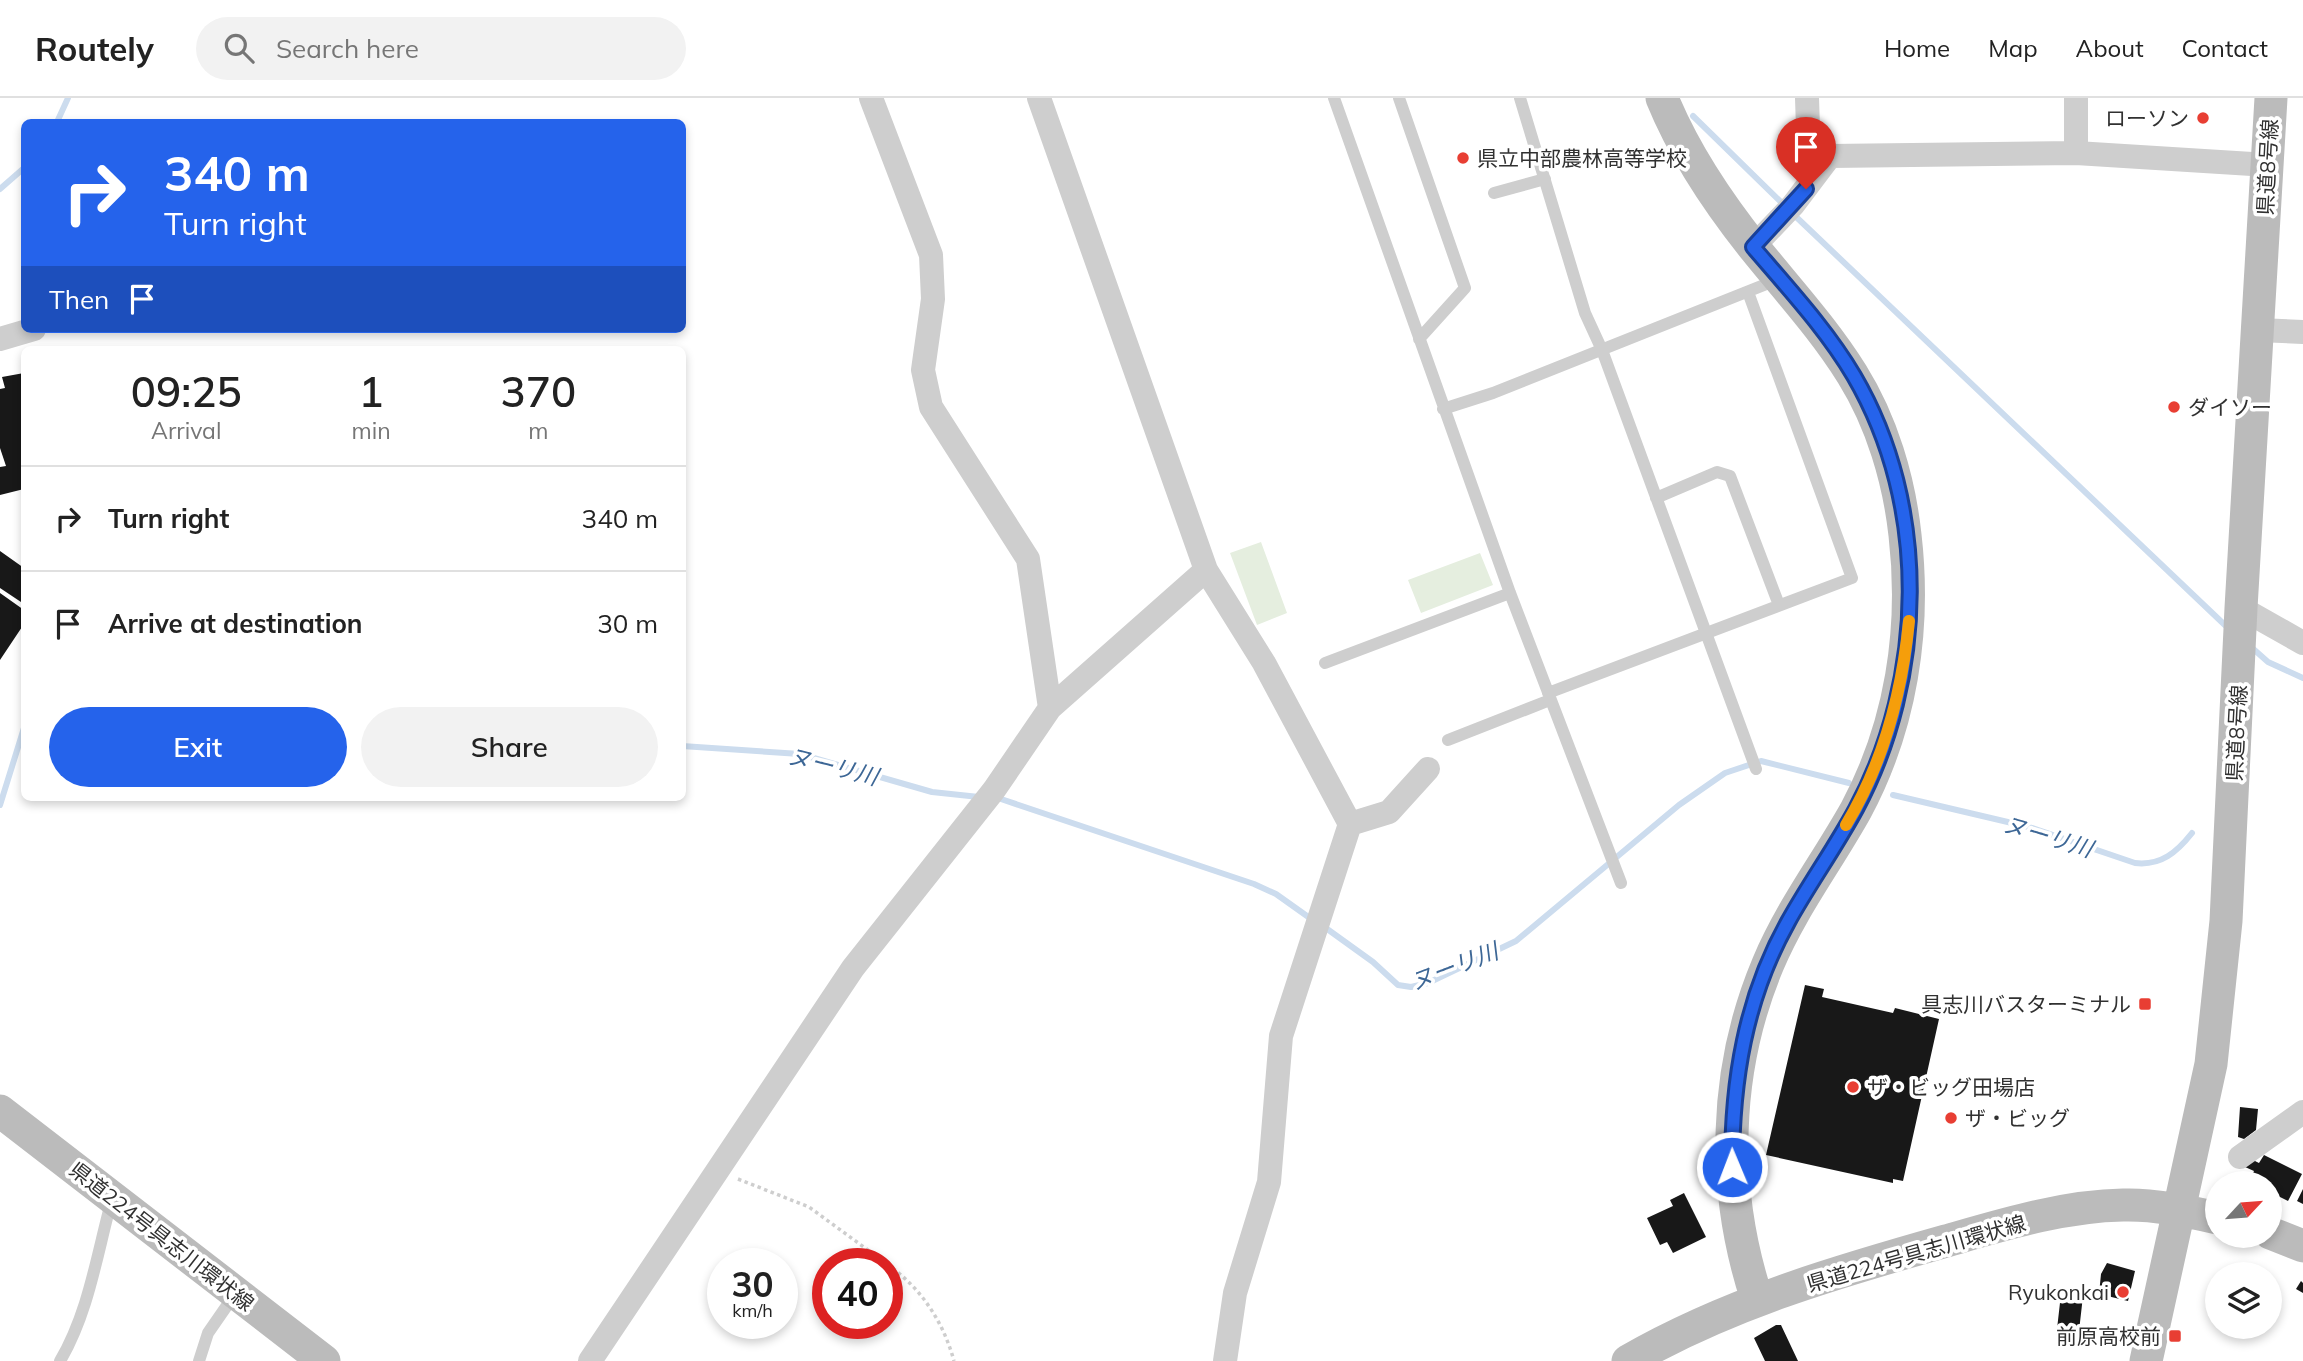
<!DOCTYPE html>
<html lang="en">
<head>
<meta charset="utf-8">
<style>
  body { margin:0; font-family:Mulish,"Noto Sans JP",sans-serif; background:#f2f2f2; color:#222; height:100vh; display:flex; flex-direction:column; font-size:26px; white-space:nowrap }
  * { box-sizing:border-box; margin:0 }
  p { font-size:23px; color:#767676 }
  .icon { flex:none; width:38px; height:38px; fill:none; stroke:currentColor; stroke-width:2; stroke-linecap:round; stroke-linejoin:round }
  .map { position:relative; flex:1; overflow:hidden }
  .details { position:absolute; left:21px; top:248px; width:665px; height:455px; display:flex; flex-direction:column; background:#fff; border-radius:10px; box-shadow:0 4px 10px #0003 }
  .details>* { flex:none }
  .top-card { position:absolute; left:21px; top:21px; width:665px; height:214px; border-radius:10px; box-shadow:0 4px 10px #0003; background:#2563eb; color:#fff; overflow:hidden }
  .needle { width:46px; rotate:64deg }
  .controls { position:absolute; left:2205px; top:1073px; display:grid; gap:14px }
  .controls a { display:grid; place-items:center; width:77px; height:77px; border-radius:50%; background:#fff; box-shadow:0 4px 10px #0003; font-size:35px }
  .speed { position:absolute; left:707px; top:1150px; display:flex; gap:14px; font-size:35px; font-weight:700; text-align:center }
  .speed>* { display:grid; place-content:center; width:91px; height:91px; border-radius:50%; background:#fff; box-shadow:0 4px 10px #0003; line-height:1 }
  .speed small { font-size:18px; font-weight:400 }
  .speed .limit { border:10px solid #d22; background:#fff; color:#111 }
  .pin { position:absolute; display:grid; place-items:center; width:60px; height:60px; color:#fff; margin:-72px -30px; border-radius:50% 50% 50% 0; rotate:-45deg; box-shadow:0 0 7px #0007 }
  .pin .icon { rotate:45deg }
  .me { position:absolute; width:77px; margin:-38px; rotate:359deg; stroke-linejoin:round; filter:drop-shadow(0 0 5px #0008) }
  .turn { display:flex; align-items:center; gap:24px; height:147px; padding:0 28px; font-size:32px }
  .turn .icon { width:91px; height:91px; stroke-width:2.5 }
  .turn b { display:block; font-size:49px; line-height:60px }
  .then { display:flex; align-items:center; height:66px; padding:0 28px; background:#0003; gap:14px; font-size:26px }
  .eta { display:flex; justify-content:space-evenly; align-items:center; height:119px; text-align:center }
  .eta b { font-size:42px; font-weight:600; line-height:49px }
  .button { display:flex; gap:14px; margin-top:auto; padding:14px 28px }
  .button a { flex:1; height:80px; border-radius:42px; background:#2563eb; color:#fff; font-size:28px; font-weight:600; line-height:80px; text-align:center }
  .button a+a { background:#f2f2f2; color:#222 }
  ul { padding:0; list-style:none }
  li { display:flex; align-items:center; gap:21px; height:105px; padding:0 28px; border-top:2px solid #e0e0e0 }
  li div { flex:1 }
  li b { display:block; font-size:26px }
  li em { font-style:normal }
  header { display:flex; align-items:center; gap:42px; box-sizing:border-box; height:98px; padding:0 35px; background:#fff; border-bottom:2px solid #e0e0e0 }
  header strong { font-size:33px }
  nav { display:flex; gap:38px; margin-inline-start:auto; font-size:24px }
  .search { width:490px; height:63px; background:#f2f2f2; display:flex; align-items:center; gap:18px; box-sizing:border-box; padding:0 24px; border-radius:38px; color:#767676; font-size:26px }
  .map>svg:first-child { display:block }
  .green { fill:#e5eedf }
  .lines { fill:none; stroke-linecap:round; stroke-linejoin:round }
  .stream { stroke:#ccdcee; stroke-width:6 }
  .building { fill:#181818 }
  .path { stroke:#cecece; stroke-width:3.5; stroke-dasharray:3.5 3.5; stroke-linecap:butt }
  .lane { stroke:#cecece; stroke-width:12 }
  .street { stroke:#cecece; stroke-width:24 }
  .secondary { stroke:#bbb; stroke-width:33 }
  .route-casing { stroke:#184099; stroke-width:18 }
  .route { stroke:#2563eb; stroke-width:12 }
  .slow { stroke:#f59e0b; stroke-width:12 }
  .poi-dot { fill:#e83e33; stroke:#fff; stroke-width:2.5 }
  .labels { text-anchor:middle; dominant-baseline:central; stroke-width:7; stroke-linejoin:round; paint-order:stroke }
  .poi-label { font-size:21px; fill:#313131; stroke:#fff; text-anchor:end }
  .street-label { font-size:21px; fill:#313131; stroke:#fff }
  .water-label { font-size:23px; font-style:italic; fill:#3d6796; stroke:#fff }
</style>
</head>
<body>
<header>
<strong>Routely</strong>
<div class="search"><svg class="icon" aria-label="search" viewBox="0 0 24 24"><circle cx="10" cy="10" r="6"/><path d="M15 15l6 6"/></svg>Search here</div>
<nav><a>Home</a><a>Map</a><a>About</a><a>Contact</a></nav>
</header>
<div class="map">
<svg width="2303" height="1263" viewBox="0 0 2303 1263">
  <rect width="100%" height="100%" fill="#fff"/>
  <!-- green -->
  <path class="green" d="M1261,444l26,71 -30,12 -27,-72z
    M1480,455l13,32 -72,28 -13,-33z"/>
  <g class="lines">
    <!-- stream -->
    <path class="stream" d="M1693,18l91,89
      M57,24l11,-24
      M0,91l24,-21
      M1792,115l436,415
      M2250,548l18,16 35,16
      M682,648l118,8 132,38 47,5
      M1893,697l136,32 106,36c26,3 42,-11 57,-30
      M998,700l256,86 22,10 38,27
      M0,707l24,-77
      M1323,828l50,36 25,23 13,2 17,-4 88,-42 163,-136 46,-32 36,-12 88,22"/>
  </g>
  <!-- building -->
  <path class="building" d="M24,275v116l-24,6v-28l6,-1 -6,-18v-59l5,-1 -3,-11z
    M0,453l24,17v36l-24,-16z
    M0,495l24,17v14l-24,36z
    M1805,887l19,4 -2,8 71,16 2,-5 44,11 -36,162 -10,-2v4l-127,-28z
    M2240,1009l18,2 -2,21 -12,9 -6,-2z
    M2264,1057l38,19 -14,27 -18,-9v-9l-21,-1 5,-11 -9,-4 8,-7 6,3z
    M2303,1091v15l-6,-3z
    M1684,1095l22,44 -33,16 -6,-11 -7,3 -13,-27 26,-12 -3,-6z
    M2107,1165l28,8 -7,30 -29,-7 2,-20z
    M2301,1183l2,2v10l-7,-4z
    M2061,1196l22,2 -4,35 -22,-2z
    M1776,1227h5l17,36h-33l-11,-23z"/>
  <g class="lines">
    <!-- path -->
    <path class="path" d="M738,1081l71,28 78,57
      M887,1166c34,24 56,57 67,97"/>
    <!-- lane -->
    <path class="lane" d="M1334,0l176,495 111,290
      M1399,0l66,190 -46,51
      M1520,0l65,215 17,37 154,419
      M1494,95l51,-14
      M1443,311l50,-16 286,-114
      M1656,400l61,-26 13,4 49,129
      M1325,565l185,-70
      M1548,595l304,-115 -104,-286
      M1448,642l102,-40
      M60,1263c29,-49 37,-108 52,-162
      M199,1263l9,-28 27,-39"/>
    <!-- street -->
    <path class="street" d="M871,0l60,157 2,44 -10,71 8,37 97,152 22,149
      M1039,0l167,472 58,93 86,161 -69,212 -12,146 -34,111 -10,68
      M1807,0l1,30 22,28
      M2076,55l192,12
      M1753,149l40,-42 37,-49 246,-3v-55
      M2258,232l45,2
      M0,241l34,-10
      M2241,510l62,35
      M1350,726l39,-12 39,-43
      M2240,1059l63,-45
      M590,1263l263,-393 141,-178 56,-82 156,-138"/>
    <!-- secondary -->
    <path class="secondary" d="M1662,0c22,54 57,106 93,151 33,41 69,80 97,125 30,48 47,106 53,161 11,95 -4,191 -49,275 -29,52 -65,99 -88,154 -45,107 -47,226 -11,335
      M0,1013l324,250
      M2270,1135l33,13
      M1628,1263c99,-57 208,-89 318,-120 56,-16 117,-35 177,-36 31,-1 64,6 94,13
      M2146,1263l65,-297 15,-143 15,-313 30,-510"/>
  </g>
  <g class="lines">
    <!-- route casing -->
    <g class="route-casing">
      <path id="route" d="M1732,1069c0,-86 13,-168 56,-245 21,-38 47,-74 68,-113 70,-131 74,-303 -2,-433 -27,-46 -66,-88 -101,-129l53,-58"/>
    </g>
    <!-- route -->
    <use href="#route" class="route"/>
    <!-- slow -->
    <path class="slow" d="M1846,727c38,-63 56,-132 63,-204"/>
  </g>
  <!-- markers -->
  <g class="poi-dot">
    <circle cx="2203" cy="20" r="7"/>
    <circle cx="1463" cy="60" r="7"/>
    <circle cx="2174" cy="309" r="7"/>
    <rect x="2138" y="899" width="14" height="14" rx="3.5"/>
    <circle cx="1853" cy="989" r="7"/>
    <circle cx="1951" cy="1020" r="7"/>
    <circle cx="2123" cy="1194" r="7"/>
    <rect x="2168" y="1231" width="14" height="14" rx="3.5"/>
  </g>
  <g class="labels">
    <!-- poi labels -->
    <g class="poi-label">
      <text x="2189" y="20">ローソン</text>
      <text x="1477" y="60" text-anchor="start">県立中部農林高等学校</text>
      <text x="2188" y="309" text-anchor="start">ダイソー</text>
      <text x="2131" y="906">具志川バスターミナル</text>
      <text x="1867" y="989" text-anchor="start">ザ・ビッグ田場店</text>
      <text x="1965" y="1020" text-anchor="start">ザ・ビッグ</text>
      <text x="2109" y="1194">Ryukonkai</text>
      <text x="2161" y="1238">前原高校前</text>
    </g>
    <!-- street labels -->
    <g class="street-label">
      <text transform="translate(2267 69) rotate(-87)">県道8号線</text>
      <text transform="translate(2236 635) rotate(-87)">県道8号線</text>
      <text transform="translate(162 1138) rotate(38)">県道224号具志川環状線</text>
      <text transform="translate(1916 1155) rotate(-16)">県道224号具志川環状線</text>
    </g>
    <!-- water labels -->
    <g class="water-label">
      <text transform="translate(833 668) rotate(14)">ヌーリ川</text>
      <text transform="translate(2048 738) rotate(17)">ヌーリ川</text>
      <text transform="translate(1454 868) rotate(-21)">ヌーリ川</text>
    </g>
  </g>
</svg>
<div class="controls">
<a><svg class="needle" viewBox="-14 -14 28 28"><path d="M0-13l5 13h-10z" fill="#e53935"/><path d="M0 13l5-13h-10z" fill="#767676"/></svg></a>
<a><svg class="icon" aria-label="layers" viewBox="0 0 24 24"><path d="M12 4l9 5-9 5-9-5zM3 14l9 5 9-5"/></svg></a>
</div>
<div class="speed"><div>30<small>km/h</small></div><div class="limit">40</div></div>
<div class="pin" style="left:1806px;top:91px;background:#d93025"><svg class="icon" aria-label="arrive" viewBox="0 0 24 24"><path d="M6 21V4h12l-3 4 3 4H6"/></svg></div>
<svg class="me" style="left:1732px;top:1069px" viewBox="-20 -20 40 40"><circle r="17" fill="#2563eb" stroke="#fff" stroke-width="3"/><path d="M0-11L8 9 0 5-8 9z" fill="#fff"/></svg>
<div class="top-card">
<div class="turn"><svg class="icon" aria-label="right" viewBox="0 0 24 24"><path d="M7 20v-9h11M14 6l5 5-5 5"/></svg><div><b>340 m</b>Turn right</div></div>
<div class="then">Then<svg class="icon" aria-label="arrive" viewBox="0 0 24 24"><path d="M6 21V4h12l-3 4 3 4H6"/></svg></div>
</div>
<section class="details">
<div class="eta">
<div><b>09:25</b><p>Arrival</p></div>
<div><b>1</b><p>min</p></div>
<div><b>370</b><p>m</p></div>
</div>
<ul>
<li><svg class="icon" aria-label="right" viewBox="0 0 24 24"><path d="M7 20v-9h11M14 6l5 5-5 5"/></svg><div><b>Turn right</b></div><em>340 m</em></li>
<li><svg class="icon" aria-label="arrive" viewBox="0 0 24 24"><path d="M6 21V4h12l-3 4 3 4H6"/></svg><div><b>Arrive at destination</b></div><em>30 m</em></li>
</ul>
<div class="button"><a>Exit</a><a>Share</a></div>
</section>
</div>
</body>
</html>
